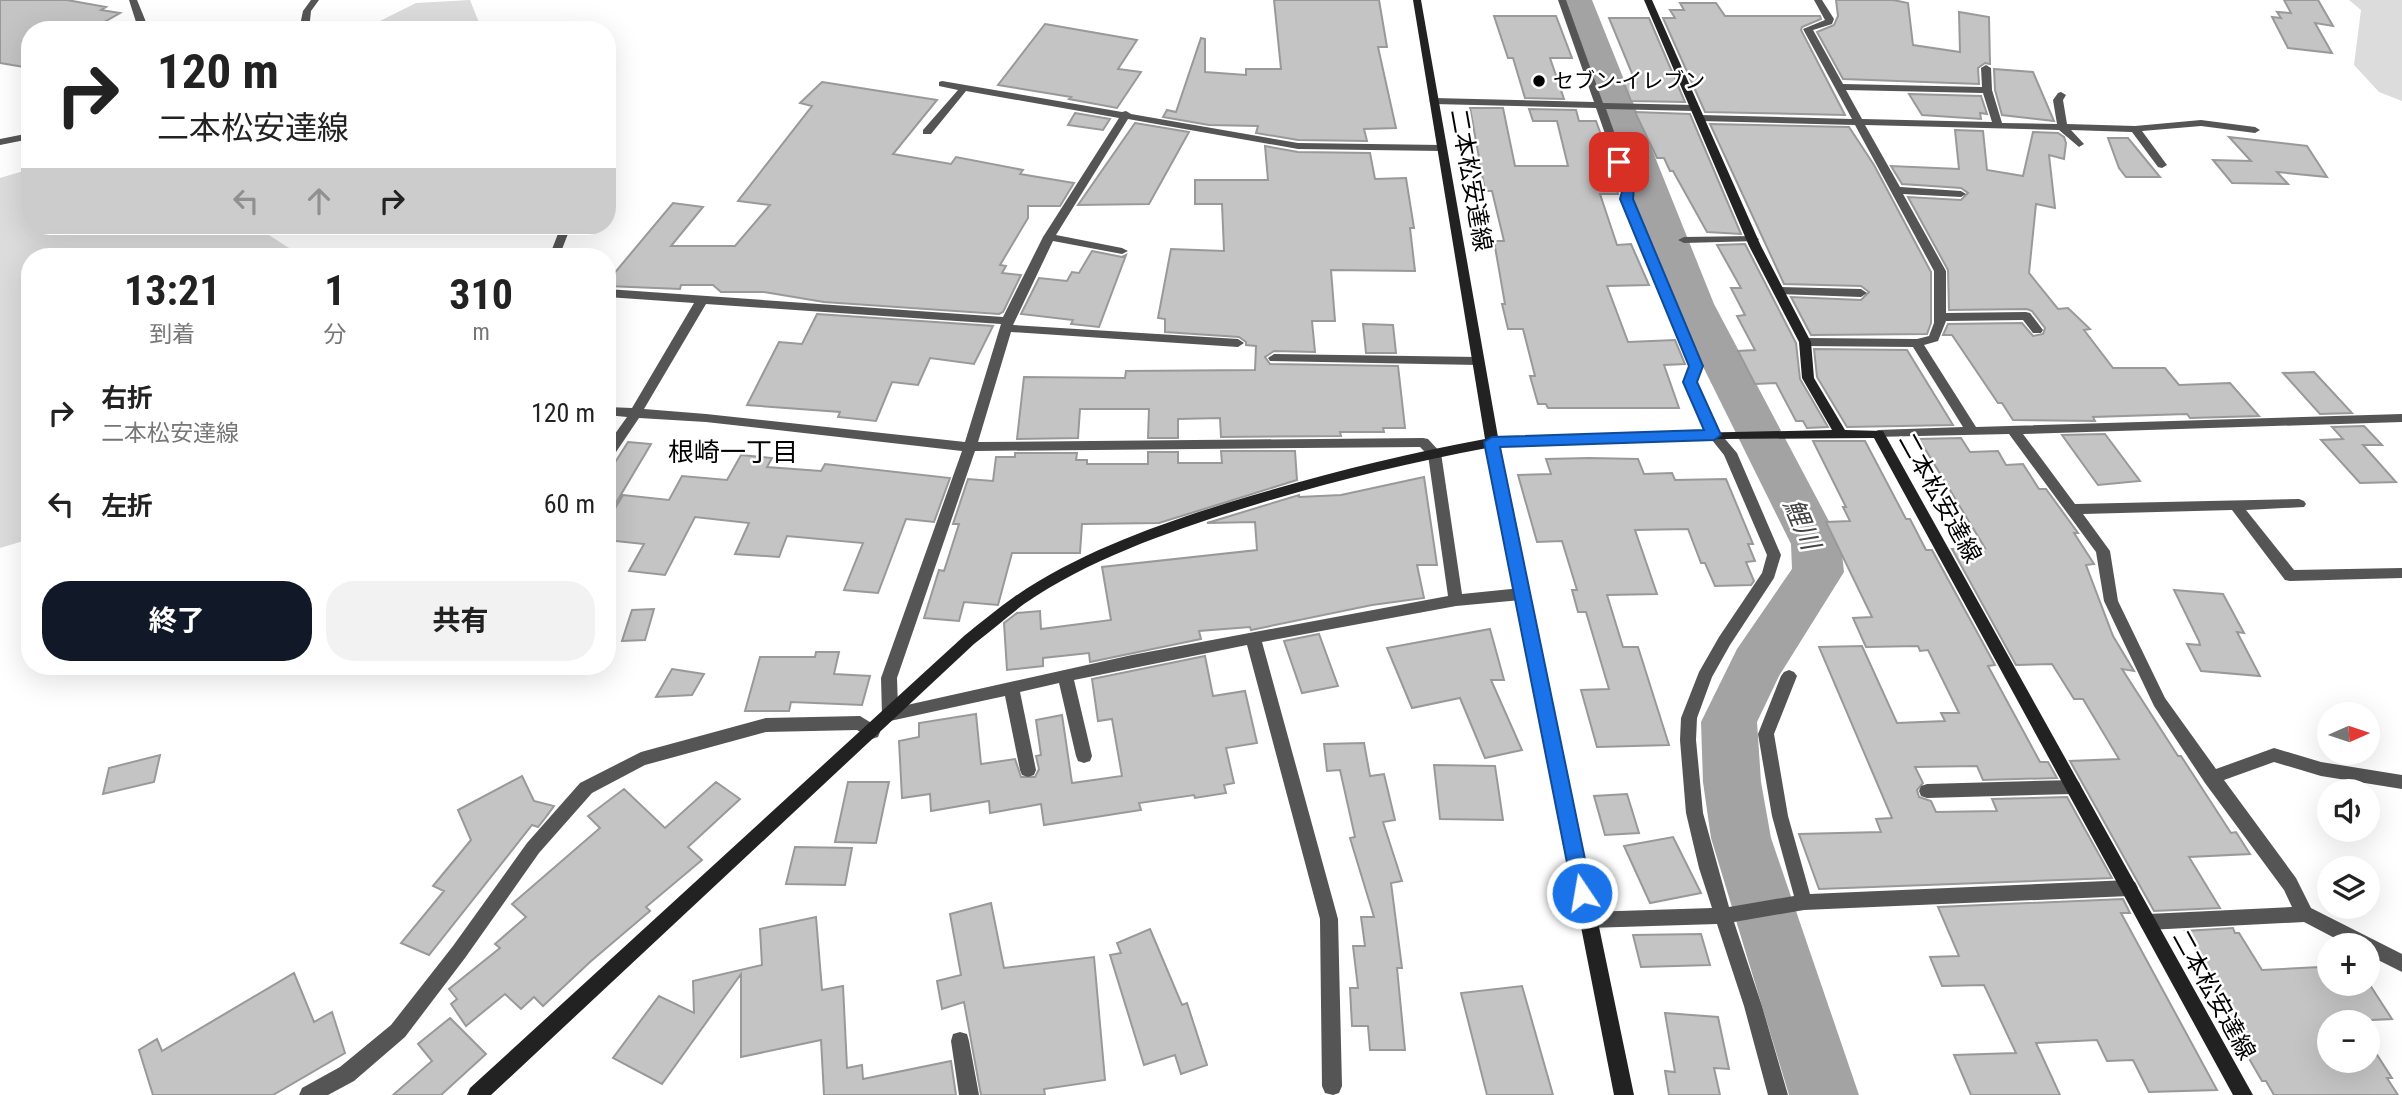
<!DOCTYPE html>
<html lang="ja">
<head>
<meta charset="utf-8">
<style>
  body { margin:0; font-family:"Roboto Condensed","Noto Sans JP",sans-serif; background:#f2f2f2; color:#222; height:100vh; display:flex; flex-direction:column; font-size:26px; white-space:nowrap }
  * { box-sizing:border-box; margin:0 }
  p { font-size:23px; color:#767676 }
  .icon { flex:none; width:38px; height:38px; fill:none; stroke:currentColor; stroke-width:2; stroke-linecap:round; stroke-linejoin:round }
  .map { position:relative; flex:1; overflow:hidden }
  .side { position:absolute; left:21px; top:248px; width:595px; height:427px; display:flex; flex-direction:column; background:#fff; border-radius:28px; box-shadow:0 7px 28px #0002 }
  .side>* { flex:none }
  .hud { position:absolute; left:21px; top:21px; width:595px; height:214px; border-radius:28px; box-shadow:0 7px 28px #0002; background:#fff; color:#222; overflow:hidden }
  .needle { width:46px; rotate:87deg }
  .controls { position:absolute; left:2317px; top:702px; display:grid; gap:14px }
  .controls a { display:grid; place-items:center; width:63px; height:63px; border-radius:50%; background:#fff; box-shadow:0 7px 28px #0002; font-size:35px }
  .pin { position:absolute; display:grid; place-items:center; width:60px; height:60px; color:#fff; margin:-30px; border-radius:14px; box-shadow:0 4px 10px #0006 }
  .me { position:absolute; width:77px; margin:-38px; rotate:348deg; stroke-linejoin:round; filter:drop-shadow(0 0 5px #0008) }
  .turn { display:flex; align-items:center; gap:24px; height:147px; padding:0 21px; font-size:32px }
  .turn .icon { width:91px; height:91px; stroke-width:2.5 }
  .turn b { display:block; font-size:49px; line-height:60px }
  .lanes { display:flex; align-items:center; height:66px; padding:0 21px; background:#0003; justify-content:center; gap:35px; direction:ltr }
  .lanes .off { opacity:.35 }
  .eta { display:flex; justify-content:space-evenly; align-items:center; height:119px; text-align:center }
  .eta b { font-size:42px; font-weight:700; line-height:49px }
  .button { display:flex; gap:14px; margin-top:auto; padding:14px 21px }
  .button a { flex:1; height:80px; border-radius:28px; background:#111827; color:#fff; font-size:28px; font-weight:700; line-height:80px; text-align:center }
  .button a+a { background:#f2f2f2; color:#222 }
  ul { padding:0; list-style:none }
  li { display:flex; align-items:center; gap:21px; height:91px; padding:0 21px }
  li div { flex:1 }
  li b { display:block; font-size:26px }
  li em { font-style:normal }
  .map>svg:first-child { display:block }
  .green { fill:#dcdcdc }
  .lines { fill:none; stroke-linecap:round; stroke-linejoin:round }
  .river { fill:#a3a3a3; fill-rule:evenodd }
  .building { fill:#c4c4c4; stroke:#999; stroke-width:2 }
  .street { fill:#555; fill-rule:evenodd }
  .secondary { fill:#222; fill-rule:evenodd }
  .route { fill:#1a73e8; stroke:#114b97; stroke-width:2 }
  .poi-dot { fill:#000; stroke:#fff; stroke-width:2.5 }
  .labels { text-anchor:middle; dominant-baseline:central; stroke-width:5; stroke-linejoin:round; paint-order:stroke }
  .far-poi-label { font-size:21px; fill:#000; stroke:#fff; text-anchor:start }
  .street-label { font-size:24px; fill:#000; stroke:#fff }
  .neighbourhood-label { font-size:26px; fill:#000; stroke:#fff }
  .water-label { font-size:26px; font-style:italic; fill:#444; stroke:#fff }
</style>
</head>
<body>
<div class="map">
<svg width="2402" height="1095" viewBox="0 0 2402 1095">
  <rect width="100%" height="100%" fill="#fff"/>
  <!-- green -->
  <path class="green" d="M470,0l10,25 -3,5h-115l54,-27z
    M2349,0h53v101l-23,-9 -25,-27 7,-55z
    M30,169v57h229l-1,2 45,29h-273v282l-30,9v-370z"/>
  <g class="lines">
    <!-- river -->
    <path class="river" d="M1560,0h32l122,304 127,240 3,28 -65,104 -22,46 4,60 10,56 88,257h-70l-78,-257 -8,-56 -2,-60 36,-73 55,-80 -1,-25 -119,-240z"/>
  </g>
  <!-- building -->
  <path class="building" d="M0,0h67l39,7 -5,3 19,3 -30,17h-60v38l-30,-5z
    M1274,0h105l8,47h-9l18,81 -32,1 3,12 -69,-1 -42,-7 2,-7 -49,-1 -46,-8 4,-7 9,2 25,-74 4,1v33l41,3v-6h35z
    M1836,0h57l15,3 5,42 47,7 -1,-40 30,5 1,47 -5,-1 -7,5 1,16 -136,-5 -26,-47 17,-7 4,-9z
    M2284,0h34l15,26 -18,-3 17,30 -44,-5 -16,-31 9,1 -4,-6 14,1z
    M1680,3h36l9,13h95l1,3 -19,8 -1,3 44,85 -140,-3 -42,-94h12l-5,-8h14z
    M1494,16h62l16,42h-22l14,41 -39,-1 -12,-40h-5z
    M1609,18h40l36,84 -54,-1 -7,-18h12z
    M1045,24l92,16 -19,29 23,3 -24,36 -48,-9 2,-2 -73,-12z
    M1994,69l39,3 21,49 -52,-6 -7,-25z
    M822,82l115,18 -44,54 58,10 5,-7 67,13 -3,4 54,9 -14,23h-32v12l-28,47 6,1 -4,7 19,2 -18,37 -4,2 -175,-12 -60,-10h-43l-8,-7h-32l-1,4 -73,-3v-4l66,-79 30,4 -32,39h64l35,-41 -32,-4 74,-95 -12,-3z
    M1909,94l72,2 6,18 -7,-1 1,6 -59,-4z
    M1470,108h33l12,58h53l-11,-45h-24l-4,-12 47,1 3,11h17l15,41 7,32h-18l17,51 14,-1 18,41 -42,1 21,56 47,-2 10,24 -21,1 15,43h-131l-2,-4h-8l-8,-28h5l-12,-47h-15l-6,-25h3l-11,-63h10l-12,-50h-7z
    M1635,112l55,2 51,120 -34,-2 -34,-61h-3l-6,-13h-7z
    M1075,113l35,6 -7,11 -35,-5z
    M1135,123l54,9 -40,72 -71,1z
    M1710,124l139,3 25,38 57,107v51l-4,11 -116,1 -20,-38 70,3 8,-8 -8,-6 -77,-2z
    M1955,130l28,1 4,39 36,6 10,-44 25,1 6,4 2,6 -2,16 -15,-4 6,53 -19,-4 -7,69 29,36 10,-1 22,21 -6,1 29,38h52l14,17 51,-2 29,33 -69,2 -3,-4 -94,3 2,4 -82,-1 -11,-17h-4l-46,-68h-9l5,-11 74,-1 11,13 10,-2 2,-6 -13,-17 -5,-2 -78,1 -1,-40 -40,-73 53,3 7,-7 -7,-5 -59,-4 -11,-18 68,3z
    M2229,137l78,9 20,31 -50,-5 11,12 -56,-1 -19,-23 38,1z
    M2108,138h20l32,39h-34l-7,-9z
    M1265,146l33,6 72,1 5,26 31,-1 8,50h-4l5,43 -84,-1 4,51h-23l3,31 -41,-1 -9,6 5,7 128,2 7,62h-22l1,4h-44l1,4 -120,1 -1,-19 -42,1v19h-30l1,-29h-69l-2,29 -61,1 7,-62 101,1 1,-7 129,-1 1,-24 -10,-1v-3l-7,-5 -74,-5v-13l-7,-1 13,-69 53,2 -2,-47h-27v-24h73z
    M1745,244l51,99 4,36 28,48 -21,1 -4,-7h-7l-20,-38 -21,1 -17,-33 17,-1 -18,-34 8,-1 -14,-27h10l-24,-43z
    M1092,251l30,6 4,-2 -27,72 -28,-3 2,-4 -52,-6 18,-36 28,3 5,-9 7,1z
    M817,314l176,12 -19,38 -44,-6 -12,27 -26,-3 -16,39 -38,-4 2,-5 -93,-7 32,-63 23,2z
    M1363,324l30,1 3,28h-30z
    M1814,349l93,1 46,75 -106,2 -30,-50z
    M2314,372l38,41 -32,1 -37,-41z
    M2364,426l18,19h-19l33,37 -36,1 -39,-43 22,-1 -11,-12z
    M2105,434l35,47 -42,4 -36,-50z
    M1961,438l9,14 28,-1 8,14 17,-1 16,25h7l32,44h-4l20,31 -8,1 27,71 21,35 -12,-2 56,87h3l50,77 5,-1 14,22 -61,3 31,51 -66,3 -84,-150 49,-2 -36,-60h-9l-22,-35 -36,1 -64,-116 33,-1 -66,-109z
    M1813,441h52l41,78h4l16,31h6l63,115 -7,1 52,96h8l9,16 -74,2 -6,-14 -62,1 8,16 -6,7 2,7 12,4 5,11 61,-1 -5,-12 75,-2 45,81 -293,11 -20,-55 82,-2 -5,-13 16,-1 -73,-171 43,-1 35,77 48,-2 -4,-8h18l-31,-63 -8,1 -2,-5 -52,1 -13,-29 19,-1 -46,-95 24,-1 -7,-14h3z
    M628,442l23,2 -44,74v-43z
    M1221,451h74l2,29 -138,43 -77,1 -2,29h-68l-14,52 -34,-3 -5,19 -35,-3 15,-48 5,1 15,-47h-6l15,-45 25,2 3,-24h19v-4h62l-1,7h11v4h61v-12h30v11h44z
    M741,455l31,3 -5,9 54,4 4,-7 125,14 -16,44 -28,-3 -28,74 -34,-3 19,-47 -76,-7 -8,21 -44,-3 14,-31 -54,-6 -30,58 -36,-4 15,-27 -37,-4v-18l16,-27 46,5 13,-24 45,4z
    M1589,458l49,1 6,15 28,-1 3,7 51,-1 27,65h-5l7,17 -9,1 8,19 -3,4 -36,1 -10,-23h-4l-13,-34 -53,1 22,64 -50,1 16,52h15l31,98 -72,2 -16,-57 28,-1 -23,-77h-8l-6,-22h5l-15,-49 -25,1 -19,-67 33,-1 -5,-15z
    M1424,477l13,88h-20l7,33 -52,7 -121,25 -1,-3 -51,4 2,8 -111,23 -1,-9 -46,5v8l-36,4 -3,-47 13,-10 23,-2 1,18 70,-9 -9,-53 155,-17 -2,-28 -48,1 92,-28v2l42,-2z
    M2174,590l49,4 21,39 -7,-1 23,44 -59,-5 -14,-27 13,1 -1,-4z
    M654,609l-9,31 -23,1 10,-31z
    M1490,629l14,51h-13l31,70 -37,8 -25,-60 -48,10 -25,-60z
    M1319,634l19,52 -36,7 -18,-52z
    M816,652h23l-5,22 36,2 -8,29 -71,-3 -2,9h-44l15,-54h55z
    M1205,656l8,40 32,-5 12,52 -31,5 8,35 -10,2 2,8 -31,5 -1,-3 -55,8 2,7 -97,15 -3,-21 -51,9 -1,-12 -58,10 -1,-17 -28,4 -3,-57 20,-4v-14l57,-9 5,50 34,-5 6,18h14l4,-8 -3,-13 5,-1 -5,-35 26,-5 10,68 50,-7 -10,-57 -14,2 -6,-42z
    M672,669l32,5 -12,21 -36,2z
    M1364,743l6,33 14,-2 11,46 -12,2 19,59 -11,2 11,85h-5l8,82h-35l-2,-24h-16l-2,-38h8l-5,-42h12l-4,-29h13l-24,-79 5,-1 -15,-67 -13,1 -3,-27z
    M160,755l-6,27 -51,12 6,-26z
    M1434,765l61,1 8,54 -63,-1z
    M522,776l12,25 20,5 -8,11 -8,10 -6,-2 -103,130 -28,-12 43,-52 -11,-5 38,-46 -13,-30z
    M716,782l24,17 -52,48 14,13 -56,47 4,4 -60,51 -47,44 -9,-9 -13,12 -16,-15 -39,32 -15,-22 6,-5 -8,-10 51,-41 -5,-4 31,-27 -14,-13 88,-76 -12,-12 36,-27 41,39z
    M848,782h41l-13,61 -41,-1z
    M1627,794l12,39 -34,2 -11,-39z
    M1673,837l28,56 -51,10 -26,-57z
    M795,847l57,1 -7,37 -59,-1z
    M2123,899l7,14h-9l96,177 -68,2 -16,-32 -26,1 -10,-21 -61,3 24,52h-89l-17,-40 62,-2 -32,-68 -42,1 -12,-29 29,-1 -21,-49z
    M991,903l13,65 90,-11 11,123 -61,9 1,6h-64l-17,-93 -22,7 -5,-28 24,-6 -11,-61z
    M816,917l6,73 21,-4 4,82 15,-3 1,14 88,-18 5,34h-132l-3,-55 -80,17v-83l-79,110 -49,-26 46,-62 35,17 -1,-32 69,-16 -2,-36z
    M2233,928l2,5h4l23,37 58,-3 3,4 6,-1v14l39,-2 24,37 -63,3v38h39v-19l24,37h-5l11,17h-124l-8,-14h-4l-18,-31 5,-1 -44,-74h5l-25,-44z
    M1150,929l32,76 5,-2 20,62 -26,9 -6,-19 -31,10 -34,-110 11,-2 -4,-10z
    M1701,934l9,31 -69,2 -8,-32z
    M294,973l20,49 18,-10 13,41 -72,42h-120l-14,-45 18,-11 5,12z
    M1522,986l31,109h-66l-26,-102z
    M1665,1013l53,4 11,52 -15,-1 6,27h-51l-4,-24 10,1z
    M450,1018l36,36 -45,41h-48l39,-34 -14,-17z"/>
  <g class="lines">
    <!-- street -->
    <path class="street" d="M129,0h8l9,22 -2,2 -8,-2z
      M311,0h8l-8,11 -2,19h-10l4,-19z
      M1558,0h8l37,103 92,2 5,3 -5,3 -89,-2 28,79 -2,11 70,167 -6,16 24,51 17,20 44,102 -7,23 -44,67 -18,32 -15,41 -1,22 7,73 26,94 65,-11 -22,-80 -14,-82 23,-58 3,-4 5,-2 5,2 3,4 -23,58 14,82 22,78 319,-14 6,2 3,6 -3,6 -6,2 -325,14 -70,12 28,84 26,89h-20l-24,-89 -27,-82 -129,4 -6,-2 -3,-6 3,-6 6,-2 124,-4 -13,-40 -13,-55 -6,-73 1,-22 18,-46 20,-35 43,-64 5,-18 -43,-100 -16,-20 -24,-53 6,-16 -68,-167 2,-11 -28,-80 -162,-4 -5,-3 5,-3 160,4z
      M1814,0h8l12,19 -2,5 -19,6 30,54 139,3 -1,-19 5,-3 5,3 1,22 10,33 55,1 -4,-24 5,-7 3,-1 5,3 -3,5 4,24 68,2 66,-6 54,7 5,3 -5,3 -54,-7 -59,5 25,34 -5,3 -4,-1 -26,-35 -61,-2 13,14 -5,3 -20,-17 -194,-5 35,62 61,4 5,3 -5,3 -58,-3 43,77v42l80,-1 4,1 13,17 -2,3h-8l-10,-13 -77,1 -8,20 -14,4 52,82 426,-13v8l-379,12 52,70 224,-5 5,2 2,3 -2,3 -58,3 48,60 108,-2v10l-112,3 -5,-1 -53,-70 -149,4 27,37 8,50 47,97 51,71 58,-21 47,14 81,13v14l-81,-13 -47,-14 -50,18 72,98 15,30 91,46v18l-34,-17v-10h-20l-44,-23 -156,8 -6,-2 -3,-6 3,-6 6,-2 144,-7 -8,-17 -79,-107 -51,-77 -50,-105 -8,-49 -87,-118 -136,3 -1,-3 6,-4 85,-3 -50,-80 -108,-1 -6,-4 6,-4 112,1 12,-3 5,-13v-52l-79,-146 -155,-4 -5,-3 5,-3 152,4 -49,-90 22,-9zM1846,90l137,3 9,29 -130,-3z
      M942,81l180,31 4,-1 5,3 167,29 144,2 5,3 -5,3 -144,-2 -170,-30 -72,116 66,13 6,3 -6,3 -69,-13 -40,84 225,14 6,4 -6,4 -227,-15 -33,110 445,-4 5,1 13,14 21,141 59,-6 5,2 2,4 -2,4 -5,2 -65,6 -194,36 76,277 4,167 -3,7 -6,2 -8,-2 -3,-7 -2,-167 -73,-274 -173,35 18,76 -2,5 -6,2 -6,-2 -2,-5 -17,-73 -39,9 16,78 -2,5 -6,2 -6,-2 -2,-5 -15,-74 -115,25 -6,-1 -2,-5 -1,-37 81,-227 -256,-29 -67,-4 -27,40 -5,1v-14l20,-28 -20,-2v-8l25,1 62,-105 -87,-6v-8l396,28 40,-80 76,-119 -153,-27 -35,43h-8v-4l35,-40 -19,-4v-4zM706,304l295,20 -36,118 -259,-28 -62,-5zM1420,447l8,8 20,141 -316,59 -234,52 -1,-29 78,-227z
      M30,133v6l-30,6v-6z
      M561,226h10l-12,31h-10z
      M1753,236l6,3 -2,2 -73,2 -6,-3 6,-3z
      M1779,287l82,2 6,4 -6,4 -86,-3 -2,-3z
      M1274,354l204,3 6,4 -6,4 -208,-4 -2,-3z
      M860,716l18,11 2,5 -2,5 -6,2 -15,-9 -91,2 -121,33 -53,28 -53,60 -74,105 -60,79 -51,44 -26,14h-29l3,-7 38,-21 51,-42 62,-79 74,-103 53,-60 61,-31 125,-34z
      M2073,780l6,2 2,5 -2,5 -6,2 -146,4 -6,-2 -2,-5 2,-5 6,-2z
      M960,1032l7,2 2,7 10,54h-20l-8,-54 2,-7z"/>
    <!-- secondary -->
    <path class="secondary" d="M1413,0h8l77,437 334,-7 -30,-52 -3,-36 -50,-96 -105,-246h8l109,246 50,96 3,36 31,52 38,1 370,664h-20l-359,-657 -151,1 -224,7 135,649h-20l-127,-647c-84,16 -167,36 -249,62 -73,23 -150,50 -214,94 -17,13 -33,27 -50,40l-483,451h-24l3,-7 494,-452c16,-13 33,-27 50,-39 64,-44 140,-71 213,-94 85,-26 171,-48 258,-64z"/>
  </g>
  <!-- route -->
  <path class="route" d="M1619,159c12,6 16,27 14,40l70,167 -6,16 24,53 -7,5 -214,7 92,446 -3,6 -7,3 -7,-3 -2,-6 -89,-451 8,-5 212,-7 -21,-48 6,-16 -69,-167 3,-11 -10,-26z"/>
  <!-- markers -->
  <circle class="poi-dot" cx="1539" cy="81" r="7"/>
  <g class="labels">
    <!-- far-poi labels -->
    <g class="far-poi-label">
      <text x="1553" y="81">セブン-イレブン</text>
    </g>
    <!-- street labels -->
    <g class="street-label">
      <text transform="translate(1471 180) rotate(80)">二本松安達線</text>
      <text transform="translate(1940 498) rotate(61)">二本松安達線</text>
      <text transform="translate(2214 995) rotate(61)">二本松安達線</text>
    </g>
    <!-- neighbourhood labels -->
    <g class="neighbourhood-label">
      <text x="733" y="452">根崎一丁目</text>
    </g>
    <!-- water labels -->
    <g class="water-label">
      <text transform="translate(1802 524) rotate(67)">鯉川</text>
    </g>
  </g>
</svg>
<div class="controls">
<a><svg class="needle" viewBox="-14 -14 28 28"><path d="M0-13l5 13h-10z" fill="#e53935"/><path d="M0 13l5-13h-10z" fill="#767676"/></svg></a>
<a><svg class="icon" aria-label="sound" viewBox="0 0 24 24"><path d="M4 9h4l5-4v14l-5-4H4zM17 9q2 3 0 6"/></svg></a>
<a><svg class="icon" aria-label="layers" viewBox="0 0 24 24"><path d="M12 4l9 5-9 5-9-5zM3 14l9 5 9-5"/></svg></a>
<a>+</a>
<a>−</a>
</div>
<div class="pin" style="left:1619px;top:162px;background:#d93025"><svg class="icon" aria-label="arrive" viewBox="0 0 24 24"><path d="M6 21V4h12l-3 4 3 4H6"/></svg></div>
<svg class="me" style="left:1582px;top:893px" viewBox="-20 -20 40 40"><circle r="17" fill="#1a73e8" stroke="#fff" stroke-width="3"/><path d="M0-11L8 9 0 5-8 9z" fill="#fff"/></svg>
<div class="hud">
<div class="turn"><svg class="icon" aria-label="right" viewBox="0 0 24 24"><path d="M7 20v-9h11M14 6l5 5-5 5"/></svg><div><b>120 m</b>二本松安達線</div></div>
<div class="lanes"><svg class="icon off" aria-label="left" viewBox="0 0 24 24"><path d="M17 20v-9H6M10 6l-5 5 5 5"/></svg><svg class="icon off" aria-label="ahead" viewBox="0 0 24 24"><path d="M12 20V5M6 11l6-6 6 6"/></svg><svg class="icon" aria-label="right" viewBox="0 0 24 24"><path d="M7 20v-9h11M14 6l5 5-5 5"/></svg></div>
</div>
<section class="side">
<div class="eta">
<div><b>13:21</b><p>到着</p></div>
<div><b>1</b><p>分</p></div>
<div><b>310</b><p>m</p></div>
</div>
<ul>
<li><svg class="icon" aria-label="right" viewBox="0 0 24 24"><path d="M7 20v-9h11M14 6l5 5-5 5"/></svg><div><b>右折</b><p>二本松安達線</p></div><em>120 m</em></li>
<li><svg class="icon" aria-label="left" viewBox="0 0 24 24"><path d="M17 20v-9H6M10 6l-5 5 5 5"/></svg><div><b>左折</b></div><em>60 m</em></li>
</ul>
<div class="button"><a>終了</a><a>共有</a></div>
</section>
</div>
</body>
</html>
